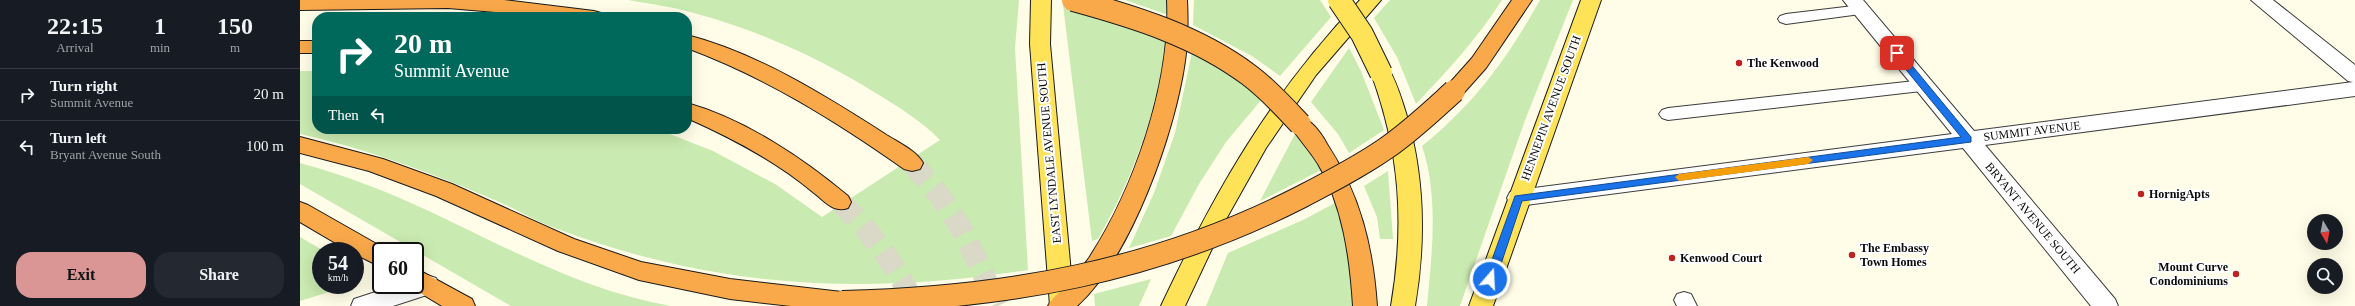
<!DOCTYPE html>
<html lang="en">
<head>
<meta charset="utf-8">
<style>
  body { margin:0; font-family:Georgia,serif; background:#242831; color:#f1f3f6; height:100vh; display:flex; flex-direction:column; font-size:15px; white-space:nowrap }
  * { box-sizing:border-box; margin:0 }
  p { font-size:13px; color:#9ea1a6 }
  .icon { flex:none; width:22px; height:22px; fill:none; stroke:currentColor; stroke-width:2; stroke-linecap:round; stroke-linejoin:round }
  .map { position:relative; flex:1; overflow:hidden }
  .sheet { display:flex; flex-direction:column; background:#171b24; width:300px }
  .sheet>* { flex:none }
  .hud { position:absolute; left:12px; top:12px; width:380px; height:122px; border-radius:16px; box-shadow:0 4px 16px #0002; background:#00695c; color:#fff; overflow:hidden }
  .needle { width:26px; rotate:170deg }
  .tools { position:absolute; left:2007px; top:214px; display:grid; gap:8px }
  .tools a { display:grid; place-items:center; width:36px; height:36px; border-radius:50%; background:#171b24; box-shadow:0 4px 16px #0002; font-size:20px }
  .speed { position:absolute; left:12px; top:242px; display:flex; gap:8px; font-size:20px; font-weight:700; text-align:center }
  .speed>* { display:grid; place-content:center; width:52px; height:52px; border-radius:50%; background:#171b24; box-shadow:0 4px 16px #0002; line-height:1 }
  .speed small { font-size:10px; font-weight:400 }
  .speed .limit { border:2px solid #111; border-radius:6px; background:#fff; color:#111 }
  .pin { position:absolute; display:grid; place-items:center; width:34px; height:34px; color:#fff; margin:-17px; border-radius:8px; box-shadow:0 2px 6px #0006 }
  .me { position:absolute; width:44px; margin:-22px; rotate:19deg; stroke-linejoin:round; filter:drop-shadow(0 0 3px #0008) }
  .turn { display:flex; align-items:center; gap:14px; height:84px; padding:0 16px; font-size:18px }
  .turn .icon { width:52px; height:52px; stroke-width:2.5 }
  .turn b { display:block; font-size:28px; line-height:34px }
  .then { display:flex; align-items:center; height:38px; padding:0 16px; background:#0003; gap:8px; font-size:15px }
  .eta { display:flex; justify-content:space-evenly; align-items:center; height:68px; text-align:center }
  .eta b { font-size:24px; font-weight:700; line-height:28px }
  .action { display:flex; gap:8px; margin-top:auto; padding:8px 16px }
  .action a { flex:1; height:46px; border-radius:16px; background:#da9695; color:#111; font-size:16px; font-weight:700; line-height:46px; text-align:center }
  .action a+a { background:#242831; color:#f1f3f6 }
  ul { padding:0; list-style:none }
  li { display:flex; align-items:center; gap:12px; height:52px; padding:0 16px; border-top:1px solid #363941 }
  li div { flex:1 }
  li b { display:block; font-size:15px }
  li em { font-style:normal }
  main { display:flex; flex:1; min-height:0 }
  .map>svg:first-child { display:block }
  .green { fill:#c9eab0 }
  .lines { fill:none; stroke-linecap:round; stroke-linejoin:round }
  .highway-tunnel { stroke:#dad8c6; stroke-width:22; stroke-dasharray:22 11; stroke-linecap:butt }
  .lane-casing { stroke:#3d3d3d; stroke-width:2 }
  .street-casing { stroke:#3d3d3d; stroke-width:2 }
  .primary-casing { stroke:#1b1b1b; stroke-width:2 }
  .highway-casing { stroke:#1b1b1b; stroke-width:2 }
  .lane { fill:#fff; fill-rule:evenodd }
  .street { fill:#fff; fill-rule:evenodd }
  .primary { fill:#fee358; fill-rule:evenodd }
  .highway { fill:#faa94a; fill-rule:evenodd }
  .primary-bridge-casing { stroke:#1b1b1b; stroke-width:24; stroke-linecap:butt }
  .highway-bridge-casing { stroke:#1b1b1b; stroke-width:24; stroke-linecap:butt }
  .primary-bridge { stroke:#fee358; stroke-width:22 }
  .highway-bridge { stroke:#faa94a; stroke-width:22 }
  .route { fill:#1a73e8; stroke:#114b97 }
  .slow { fill:#f59e0b }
  .poi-dot { fill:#be241e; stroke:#fff; stroke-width:1.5 }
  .labels { text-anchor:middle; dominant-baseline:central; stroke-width:4; stroke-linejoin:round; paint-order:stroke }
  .poi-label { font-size:12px; font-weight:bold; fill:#0a0a0a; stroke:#fff; text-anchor:start }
  .street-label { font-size:12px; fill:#0a0a0a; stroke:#fff }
</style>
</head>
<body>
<main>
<section class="sheet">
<div class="eta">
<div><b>22:15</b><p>Arrival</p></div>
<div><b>1</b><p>min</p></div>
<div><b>150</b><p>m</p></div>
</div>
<ul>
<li><svg class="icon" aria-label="right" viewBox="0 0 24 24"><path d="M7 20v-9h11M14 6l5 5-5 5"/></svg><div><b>Turn right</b><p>Summit Avenue</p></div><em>20 m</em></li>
<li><svg class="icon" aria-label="left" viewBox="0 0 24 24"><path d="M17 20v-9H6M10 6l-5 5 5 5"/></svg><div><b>Turn left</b><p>Bryant Avenue South</p></div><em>100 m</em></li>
</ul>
<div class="action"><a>Exit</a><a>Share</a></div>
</section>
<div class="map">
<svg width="2055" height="306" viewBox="0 0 2055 306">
  <rect width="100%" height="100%" fill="#fffce7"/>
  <!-- green -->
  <path class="green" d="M328,0h391l-4,48 13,222c-166,26 -315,18 -473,-42 -20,-7 -39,-19 -58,-27 -65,-28 -129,-52 -197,-67v-63h17v58h340l56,22 62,33 47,33 118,-77c-18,-19 -43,-34 -66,-48 -55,-34 -114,-61 -177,-78 -22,-7 -46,-10 -69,-14z
    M825,0h45l1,16z
    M894,0h126l11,17 -51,59 -28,-20 -59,-31z
    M1090,0h112c-25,39 -54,70 -86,104l-19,-47 -23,-39z
    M1240,0h33l-48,120 -65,186h-33c5,-53 12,-109 -5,-160 53,-43 85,-87 118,-146z
    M763,5l29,8 75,28c-11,73 -33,134 -69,198l-6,2z
    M1049,48l12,23 23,59 -35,23 -11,-19 -27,-32z
    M892,52c25,13 50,26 70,47l-36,43 -27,42 -28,52 -42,12 25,-55 21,-60z
    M995,134l26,36 -61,31z
    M0,163c45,12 88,29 131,49 78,37 154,79 240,94h-160l-211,-122z
    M1088,171l5,68h-13l-3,-22 -13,-31z
    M1035,203c16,34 17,66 19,103h-148l22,-53 77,-34z
    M0,237l24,14h-3v34h25l-1,2 -45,14z
    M851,279l-12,27h-44l-1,-12z"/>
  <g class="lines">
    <!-- highway-tunnel -->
    <path class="highway-tunnel" d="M612,163l27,32 25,38 34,73
      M540,202c35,33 53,62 76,104"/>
    <!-- lane casing -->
    <g class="lane-casing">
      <path id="lane" d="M1562,5l6,2 2,3 -2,3 -82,11 -6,-2 -2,-3 2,-3 6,-2z
        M1624,80l6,2 2,4 -2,4 -262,30 -6,-2 -3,-4 3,-4 6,-2z
        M1384,292l7,2 6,12h-20l-3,-6 3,-6z"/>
    </g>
    <!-- street casing -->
    <g class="street-casing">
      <path id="street" d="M1543,0h20l111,131 379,-49 -5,-1 -97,-81h22l82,65v31l-370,49 130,154 3,7h-27l-128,-158 -445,58 -8,-2 -3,-6 3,-6 8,-2 434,-56z
        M127,275l9,3 3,7 -3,7 -43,14h-42l3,-7 43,-14h18v-6z"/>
    </g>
    <!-- primary casing -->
    <g class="primary-casing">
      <path id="primary" d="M731,0h20l-1,44 24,262h-24l-20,-262z
        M1060,0h21l-65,75 -50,73 -41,73 -40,85h-24c55,-117 109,-211 199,-306z
        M1281,0h20l-108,306h-24z
        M1081,66l7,2c9,14 13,30 18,45 19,64 20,128 9,193h-24c14,-83 9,-154 -20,-233l3,-5z"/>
    </g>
    <!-- highway casing -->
    <g class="highway-casing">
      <path id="highway" d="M0,0h204l90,11 7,2 3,4h-49l-107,-9 -148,2z
        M867,0h20c1,20 1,41 -2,61 -10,72 -54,196 -108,245h-29c5,-10 14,-15 22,-24 7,-7 13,-16 19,-24 45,-69 82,-175 78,-258z
        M1212,0h20l-46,68 -25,28 -7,2 -7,-2 -3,-5 3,-5 25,-28z
        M387,35c70,18 137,60 198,99 12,8 31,16 38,29l-3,6 -8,2 -8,-2c-68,-48 -139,-92 -217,-121z
        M0,41h17v12h-17z
        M387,103c57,16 116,55 161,93l3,6 -3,6c-15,5 -22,-6 -34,-15 -38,-32 -82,-55 -127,-75z
        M1000,117c12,3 21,16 27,27 33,50 46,103 50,162h-24c-3,-48 -10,-100 -35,-142 -9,-14 -20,-26 -29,-40l3,-5z
        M0,137l83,22 69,25 122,55 67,23 89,17 112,13 9,3 3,7 -2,4h-61l-61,-7 -91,-19 -81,-29 -122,-55 -67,-25 -69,-18z
        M0,202l8,3 81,46h-8v16l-26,-13v-3h-6l-49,-29z
        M115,268l57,31 3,7h-33l-35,-21h8z"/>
    </g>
    <!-- lane -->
    <use href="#lane" class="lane"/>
    <!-- street -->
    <use href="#street" class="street"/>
    <!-- primary -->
    <use href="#primary" class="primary"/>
    <!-- highway -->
    <use href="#highway" class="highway"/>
    <!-- primary-bridge casing -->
    <g class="primary-bridge-casing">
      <path id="primary-bridge" d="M1039,0l23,34 19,39"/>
    </g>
    <!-- highway-bridge casing -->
    <g class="highway-bridge-casing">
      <path id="highway-bridge" d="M773,0c62,17 124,36 176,75 19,14 35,32 51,49
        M542,302c164,-4 312,-30 459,-105 29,-15 58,-30 84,-48 25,-17 47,-38 69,-58"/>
    </g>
    <!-- primary-bridge -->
    <use href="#primary-bridge" class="primary-bridge"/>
    <!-- highway-bridge -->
    <use href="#highway-bridge" class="highway-bridge"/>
  </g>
  <!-- route -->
  <path class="route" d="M1594,51h6l71,86v5l-449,59 -26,78 -2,3h-7l-2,-3 30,-83 446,-59 -67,-82z"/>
  <!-- slow -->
  <path class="slow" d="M1508,157l5,3 -5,4 -129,17 -4,-4 4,-3z"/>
  <!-- markers -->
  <g class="poi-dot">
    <circle cx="1439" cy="63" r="4"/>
    <circle cx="1841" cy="194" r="4"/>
    <circle cx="1552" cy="255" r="4"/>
    <circle cx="1372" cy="258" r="4"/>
    <circle cx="1936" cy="274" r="4"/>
  </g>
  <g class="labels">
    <!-- poi labels -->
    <g class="poi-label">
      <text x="1447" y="63">The Kenwood</text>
      <text x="1849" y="194">HornigApts</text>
      <text x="1560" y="248">The Embassy<tspan x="1560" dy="14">Town Homes</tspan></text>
      <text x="1380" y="258">Kenwood Court</text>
      <text x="1928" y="267" text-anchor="end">Mount Curve<tspan x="1928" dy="14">Condominiums</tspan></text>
    </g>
    <!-- street labels -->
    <g class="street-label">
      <text transform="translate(1251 108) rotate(-70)">HENNEPIN AVENUE SOUTH</text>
      <text transform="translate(1732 131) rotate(-7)">SUMMIT AVENUE</text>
      <text transform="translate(749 153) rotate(-95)">EAST LYNDALE AVENUE SOUTH</text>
      <text transform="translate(1733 218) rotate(50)">BRYANT AVENUE SOUTH</text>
    </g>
  </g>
</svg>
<div class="tools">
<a><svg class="needle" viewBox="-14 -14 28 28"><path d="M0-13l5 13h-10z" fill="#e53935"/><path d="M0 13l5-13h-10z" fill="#9ea1a6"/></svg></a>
<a><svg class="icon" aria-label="search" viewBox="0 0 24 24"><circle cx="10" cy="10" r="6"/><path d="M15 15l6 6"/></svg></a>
</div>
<div class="speed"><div>54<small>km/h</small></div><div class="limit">60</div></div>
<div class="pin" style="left:1597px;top:53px;background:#d93025"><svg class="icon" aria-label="arrive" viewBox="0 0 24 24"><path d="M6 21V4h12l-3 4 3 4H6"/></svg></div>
<svg class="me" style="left:1190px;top:279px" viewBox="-20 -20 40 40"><circle r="17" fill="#1a73e8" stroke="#fff" stroke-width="3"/><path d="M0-11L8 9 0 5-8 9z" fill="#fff"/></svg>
<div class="hud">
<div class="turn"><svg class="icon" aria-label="right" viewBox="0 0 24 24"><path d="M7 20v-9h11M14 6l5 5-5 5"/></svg><div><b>20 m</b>Summit Avenue</div></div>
<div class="then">Then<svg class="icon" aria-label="left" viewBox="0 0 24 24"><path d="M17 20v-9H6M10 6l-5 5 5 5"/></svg></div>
</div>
</div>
</main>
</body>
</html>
